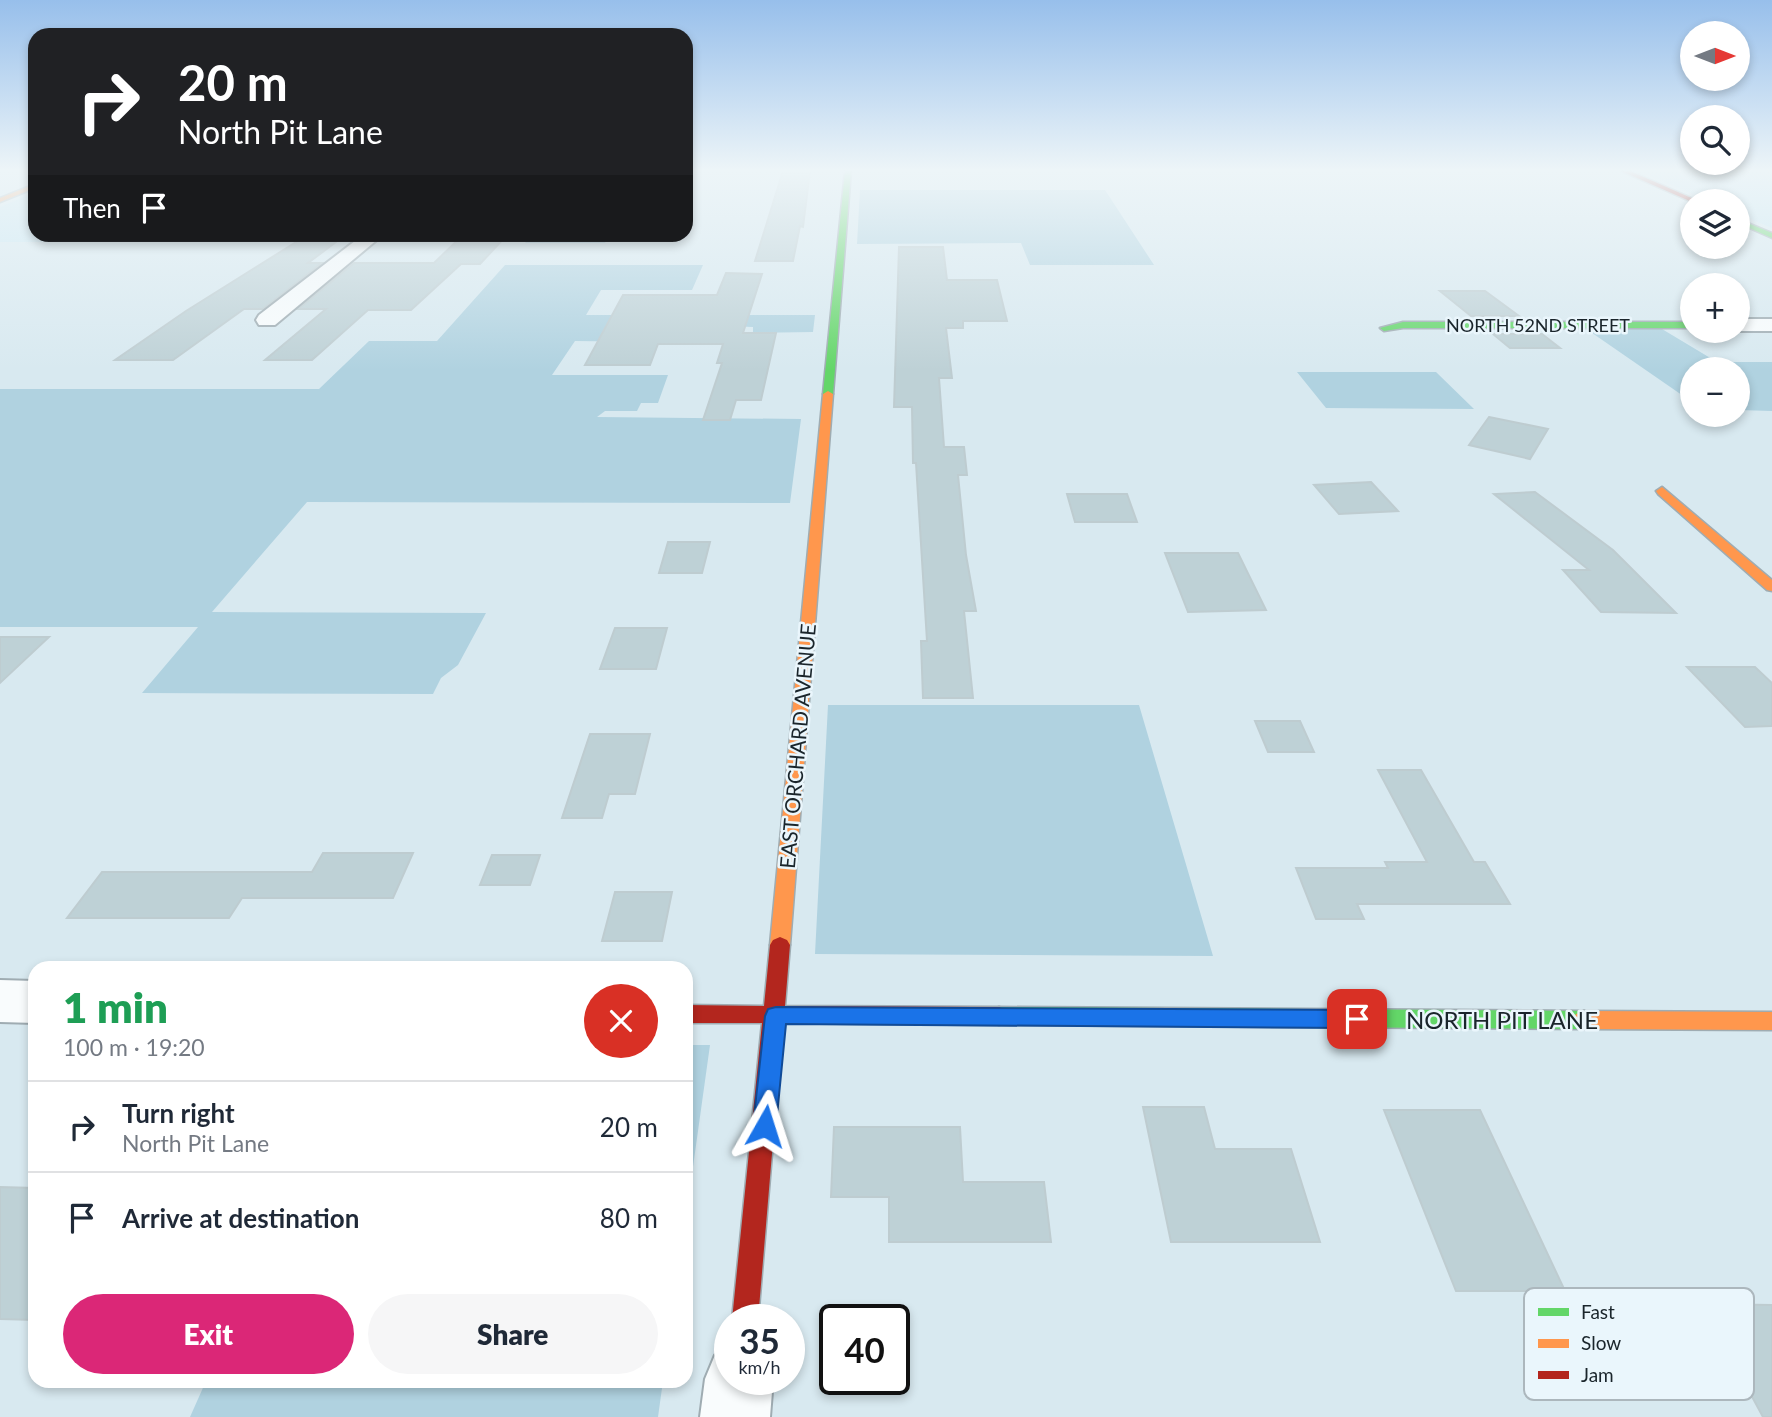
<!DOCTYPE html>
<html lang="en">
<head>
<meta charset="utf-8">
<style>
  body { margin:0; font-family:Lato,sans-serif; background:#f6f6f7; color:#1f2937; height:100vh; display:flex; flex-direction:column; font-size:26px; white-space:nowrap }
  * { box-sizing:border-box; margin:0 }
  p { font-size:23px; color:#747a83 }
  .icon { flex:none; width:38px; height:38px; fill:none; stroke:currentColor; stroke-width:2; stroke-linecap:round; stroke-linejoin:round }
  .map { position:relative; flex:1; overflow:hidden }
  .panel { position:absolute; left:28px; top:961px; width:665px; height:427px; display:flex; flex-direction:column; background:#fff; border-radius:21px; box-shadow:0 4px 10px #0003 }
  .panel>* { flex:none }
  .hud { position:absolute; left:28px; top:28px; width:665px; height:214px; border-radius:21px; box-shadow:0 4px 10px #0003; background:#202124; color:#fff; overflow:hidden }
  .needle { width:46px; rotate:90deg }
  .tools { position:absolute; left:1680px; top:21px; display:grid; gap:14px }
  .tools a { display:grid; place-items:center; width:70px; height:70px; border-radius:50%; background:#fff; box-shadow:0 4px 10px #0003; font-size:35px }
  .speed { position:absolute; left:714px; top:1304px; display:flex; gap:14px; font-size:35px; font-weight:700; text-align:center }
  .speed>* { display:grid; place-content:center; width:91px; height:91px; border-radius:50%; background:#fff; box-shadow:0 4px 10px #0003; line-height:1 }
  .speed small { font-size:18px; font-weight:400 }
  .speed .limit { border:4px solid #111; border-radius:10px; background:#fff; color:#111 }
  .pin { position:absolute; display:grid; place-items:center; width:60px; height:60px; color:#fff; margin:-30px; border-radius:14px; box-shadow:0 4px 10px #0006 }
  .me { position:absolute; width:77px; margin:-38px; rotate:6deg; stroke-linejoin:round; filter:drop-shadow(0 0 5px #0008) }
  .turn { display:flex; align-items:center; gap:24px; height:147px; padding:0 35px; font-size:32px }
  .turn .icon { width:91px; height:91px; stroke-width:2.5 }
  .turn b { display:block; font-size:49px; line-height:60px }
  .then { display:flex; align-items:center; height:66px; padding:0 35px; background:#0003; gap:14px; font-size:26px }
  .round { display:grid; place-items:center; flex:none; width:74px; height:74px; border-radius:37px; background:#f6f6f7 }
  .headline { display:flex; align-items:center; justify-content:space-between; height:119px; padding:0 35px }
  h1 { font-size:42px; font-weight:800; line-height:52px; color:#1e9e55 }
  .cta { display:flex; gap:14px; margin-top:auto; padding:14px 35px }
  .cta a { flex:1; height:80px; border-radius:42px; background:#db2777; color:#fff; font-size:28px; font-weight:800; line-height:80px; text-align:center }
  .cta a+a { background:#f6f6f7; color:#1f2937 }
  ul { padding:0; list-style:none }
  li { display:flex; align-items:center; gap:21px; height:91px; padding:0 35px; border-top:2px solid #e0e1e3 }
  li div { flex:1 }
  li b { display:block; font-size:26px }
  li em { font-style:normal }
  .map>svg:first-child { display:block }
  .built { fill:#c9e7f3 }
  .green { fill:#b0d2e0 }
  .building { fill:#bed1d6; stroke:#beccd0; stroke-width:2 }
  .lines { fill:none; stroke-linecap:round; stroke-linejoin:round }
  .street-casing { stroke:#9facb2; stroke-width:4 }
  .fast-casing { stroke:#9facb2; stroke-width:3 }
  .slow-casing { stroke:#9facb2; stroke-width:3 }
  .jam-casing { stroke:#9facb2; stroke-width:3 }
  .street { fill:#f9fcfd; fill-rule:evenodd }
  .fast { fill:#63d668; fill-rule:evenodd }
  .slow { fill:#ff974d; fill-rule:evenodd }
  .jam { fill:#b3261e; fill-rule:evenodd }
  .route { fill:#1a73e8; stroke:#114b97; stroke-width:2 }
  .labels { text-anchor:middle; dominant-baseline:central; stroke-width:5; stroke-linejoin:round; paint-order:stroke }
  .far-street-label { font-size:18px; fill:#1a252b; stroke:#eaf6fc }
  .street-label { font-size:21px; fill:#1a252b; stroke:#eaf6fc }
  .near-street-label { font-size:24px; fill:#1a252b; stroke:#eaf6fc }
  .key { fill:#eaf6fc; stroke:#acb7bd; stroke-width:2 }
  .key-label { font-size:19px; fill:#1a252b }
</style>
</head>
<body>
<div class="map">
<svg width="1772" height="1417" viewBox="0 0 1772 1417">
  <rect width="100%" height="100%" fill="#d8e9f0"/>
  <!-- built -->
  <path class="built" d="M1640,171h132v57l-34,-14v-13h-29z
    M26,196h9v38l113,1 -14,7h-134v-35z"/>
  <!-- green -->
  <path class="green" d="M860,190h245l49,75h-124l-9,-22 -164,1z
    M532,235v-1l78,1 -5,8h-80z
    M505,265h198l-11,25h-91l-15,25h229l-2,17 -60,1v-6l-25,-1 -69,16 -84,-1 -23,34h116l-10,28h-17l-4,8h-32l-8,6 204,2 -11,84 -483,-1 -95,110 274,1 -28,52 -17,13 -8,16 -291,-1 56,-66h-198v-238h319l50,-48h68z
    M1582,326h75l60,36h55v49l-34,-1v-41h-46v33z
    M1297,372h139l38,37 -148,-1z
    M828,705h311l74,251 -398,-2z
    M686,1045h24l-24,172z
    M206,1381h457l-5,36h-468z"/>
  <!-- building -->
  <path class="building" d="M783,171h27l-7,56 -3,-1 -7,35h-38z
    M309,234h22l5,8 -28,21h14l-59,46h-19l-71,51h-58l71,-49z
    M464,234h44l-28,30h-19l-50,46h-43l-56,50h-47l61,-51h-28l56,-46h80z
    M899,247h44l4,33h50l10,41h-44v7h-17l6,50h-13l5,69h20l3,28h-9l8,80 10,56h-12l9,87h-50l-2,-57h6l-11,-178h-3l-1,-56h-18z
    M726,273l36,1 -19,59h33l-15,67h-25l-6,20h-27l19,-57h-5l6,-19h-65l-8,21h-65l38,-70h94z
    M1440,291h45l34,25h-48z
    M1493,334h49l18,14h-50z
    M1489,417l59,12 -18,30 -61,-14z
    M1371,482l27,29 -59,3 -25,-29z
    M1535,492l78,58 63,63 -75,-1 -38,-42h26l-95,-76z
    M1067,494h60l10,28h-62z
    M668,542h42l-8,31h-43z
    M1165,553h73l28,57 -78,2z
    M615,628h52l-11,41h-56z
    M0,637h49l-49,46z
    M1687,667h68l17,16v43l-27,1z
    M1255,721h45l14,31h-46z
    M590,734h60l-15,60h-26l-7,24h-40z
    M1378,770h43l53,92h11l25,42h-153l7,15h-48l-20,-51h92l-3,-6h42z
    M323,853h90l-20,45h-151l-13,20h-162l35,-46h210z
    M492,855h48l-10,30h-50z
    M615,892h57l-10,49h-60z
    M1143,1107h61l11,42h76l29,93h-149z
    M1384,1110h96l85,181h-109z
    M834,1127h126l3,55h81l7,60h-162v-45h-58z
    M0,1187l35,1v132l-35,-1z
    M1702,1304l70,1v112h-9z"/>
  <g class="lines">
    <!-- street casing -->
    <g class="street-casing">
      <path id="street" d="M364,234h20l-109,91h-16l-3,-5 3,-5z
        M1738,319h34v12h-37h3z
        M0,980l35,1v42l-35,-1z
        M730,1349v30h43l-3,38h-70l5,-38 10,-24z"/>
    </g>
    <!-- fast casing -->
    <g class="fast-casing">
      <path id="fast" d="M845,171h6l-18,223 -5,3 -5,-3z
        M1738,219l34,14v5l-34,-15z
        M1403,322h289v6h-289l-19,3 -4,-3z
        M999,1007l585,4 8,3 3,6 -3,6 -8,3 -585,-4 -8,-3 -3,-6 3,-6z"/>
    </g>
    <!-- slow casing -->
    <g class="slow-casing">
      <path id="slow" d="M35,184v4l-35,14v-4z
        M828,391l5,3 -43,551 -3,5 -7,3 -7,-3 -3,-5 53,-551z
        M1662,487l110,93v11l-5,-1 -109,-96 -2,-3z
        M1584,1011l188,1v18l-188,-1 -8,-3 -3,-6 3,-6z"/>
    </g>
    <!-- jam casing -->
    <g class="jam-casing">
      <path id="jam" d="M1630,171l66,29 1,1 -5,1 -71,-31z
        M780,937l7,3 3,5 -5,61 214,1 8,3 3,6 -3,6 -8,3 -216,-2 -25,297h-26l30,-297h-76v-18l78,1 6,-61 3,-5z"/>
    </g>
    <!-- street -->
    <use href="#street" class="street"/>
    <!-- fast -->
    <use href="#fast" class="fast"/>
    <!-- slow -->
    <use href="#slow" class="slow"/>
    <!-- jam -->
    <use href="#jam" class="jam"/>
  </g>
  <!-- sky -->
  <linearGradient id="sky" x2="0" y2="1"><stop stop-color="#97bfeb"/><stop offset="0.46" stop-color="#edf5f8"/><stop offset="1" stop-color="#edf5f8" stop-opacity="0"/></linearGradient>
  <rect width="1772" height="370" fill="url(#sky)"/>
  <!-- route -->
  <path class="route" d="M776,1007l581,3 7,2 4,7 -4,6 -7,3 -571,-4 -10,102 -3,8 -8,3 -9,-3 -3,-8 12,-110 3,-7z"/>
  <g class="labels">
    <!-- far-street labels -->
    <g class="far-street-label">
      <text x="1538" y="325">NORTH 52ND STREET</text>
    </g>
    <!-- street labels -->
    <g class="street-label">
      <text transform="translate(797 746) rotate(-85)">EAST ORCHARD AVENUE</text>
    </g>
    <!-- near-street labels -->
    <g class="near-street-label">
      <text x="1502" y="1019">NORTH PIT LANE</text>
    </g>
  </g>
  <!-- legend -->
  <rect x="1524" y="1288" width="230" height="112" rx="10" class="key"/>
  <rect x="1538" y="1308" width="31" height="8" fill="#63d668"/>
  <rect x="1538" y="1339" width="31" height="9" fill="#ff974d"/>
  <rect x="1538" y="1371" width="31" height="8" fill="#b3261e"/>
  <g class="key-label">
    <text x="1581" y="1319">Fast</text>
    <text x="1581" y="1350">Slow</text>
    <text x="1581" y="1382">Jam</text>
  </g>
</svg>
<div class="tools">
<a><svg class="needle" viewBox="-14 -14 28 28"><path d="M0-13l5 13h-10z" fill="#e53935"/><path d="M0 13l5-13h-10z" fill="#747a83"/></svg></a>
<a><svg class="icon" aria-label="search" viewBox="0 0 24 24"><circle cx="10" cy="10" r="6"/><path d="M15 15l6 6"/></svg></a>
<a><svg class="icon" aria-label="layers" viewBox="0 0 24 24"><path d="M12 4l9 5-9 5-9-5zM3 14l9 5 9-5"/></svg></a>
<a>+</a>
<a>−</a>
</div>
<div class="speed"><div>35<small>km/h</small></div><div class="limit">40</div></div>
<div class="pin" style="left:1357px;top:1019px;background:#d93025"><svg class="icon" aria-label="arrive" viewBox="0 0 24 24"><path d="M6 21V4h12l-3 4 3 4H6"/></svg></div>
<svg class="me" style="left:765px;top:1126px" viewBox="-20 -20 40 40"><path d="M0-17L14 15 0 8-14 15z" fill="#1a73e8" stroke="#fff" stroke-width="4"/></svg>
<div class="hud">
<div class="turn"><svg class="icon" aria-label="right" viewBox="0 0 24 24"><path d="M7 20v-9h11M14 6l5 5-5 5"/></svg><div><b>20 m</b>North Pit Lane</div></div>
<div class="then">Then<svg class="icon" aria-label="arrive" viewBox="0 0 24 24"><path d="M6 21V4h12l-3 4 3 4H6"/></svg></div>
</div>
<section class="panel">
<div class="headline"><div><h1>1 min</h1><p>100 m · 19:20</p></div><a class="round" style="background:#d93025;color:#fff"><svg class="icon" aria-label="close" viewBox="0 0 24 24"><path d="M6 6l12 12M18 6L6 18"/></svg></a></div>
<ul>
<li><svg class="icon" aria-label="right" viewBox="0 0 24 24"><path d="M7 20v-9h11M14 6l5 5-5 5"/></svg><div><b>Turn right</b><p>North Pit Lane</p></div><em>20 m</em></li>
<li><svg class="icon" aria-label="arrive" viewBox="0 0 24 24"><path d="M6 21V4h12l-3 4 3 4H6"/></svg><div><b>Arrive at destination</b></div><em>80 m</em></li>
</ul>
<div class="cta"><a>Exit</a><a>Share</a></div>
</section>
</div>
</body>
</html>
